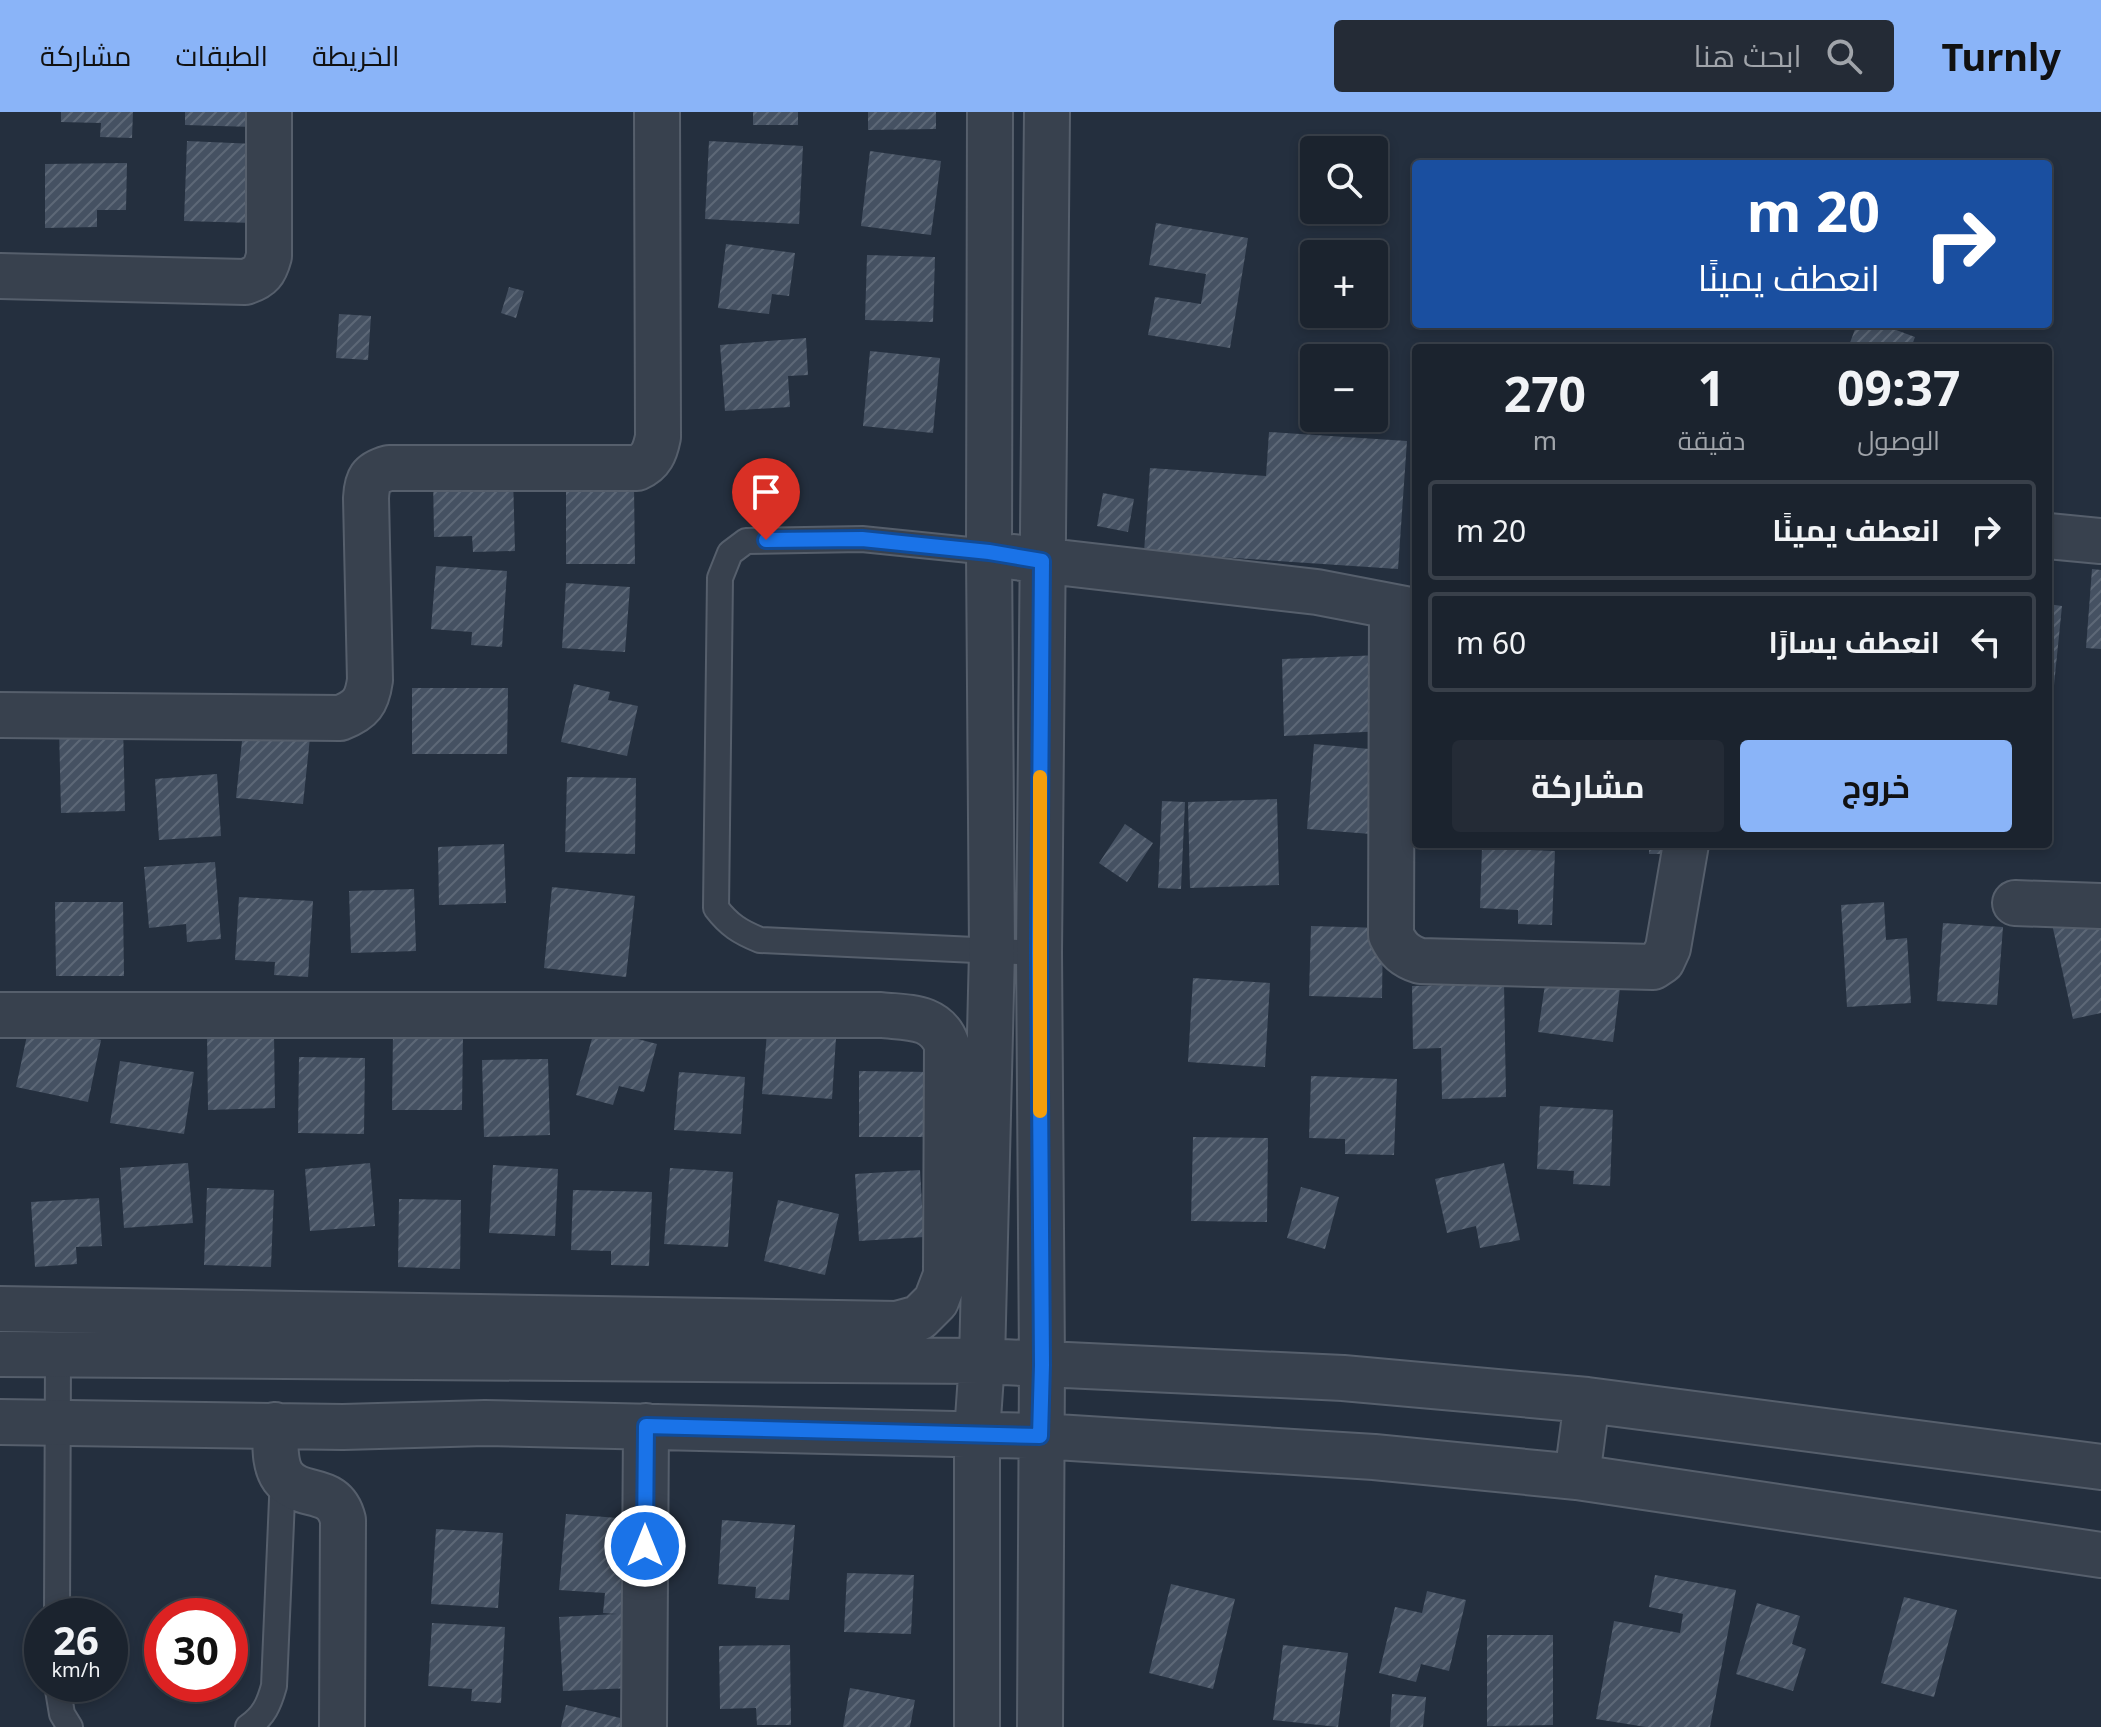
<!DOCTYPE html>
<html lang="ar">
<head>
<meta charset="utf-8">
<style>
  body { margin:0; font-family:"Noto Sans",Cairo,sans-serif; background:#242b36; color:#f1f3f6; direction:rtl; height:100vh; display:flex; flex-direction:column; font-size:30px; white-space:nowrap }
  * { box-sizing:border-box; margin:0 }
  p { font-size:26px; color:#a0a4aa }
  .icon { flex:none; width:44px; height:44px; fill:none; stroke:currentColor; stroke-width:2; stroke-linecap:round; stroke-linejoin:round }
  .map { position:relative; flex:1; overflow:hidden; direction:ltr }
  .drawer { position:absolute; left:1412px; top:232px; width:640px; height:504px; display:flex; flex-direction:column; background:#1b232e; border-radius:8px; box-shadow:0 4px 12px #0003,0 0 0 2px #39404a; direction:rtl }
  .drawer>* { flex:none }
  .hud { position:absolute; left:1412px; top:48px; width:640px; height:168px; border-radius:8px; box-shadow:0 4px 12px #0003,0 0 0 2px #39404a; direction:rtl; background:#1a4fa0; color:#fff; overflow:hidden }
  .tools { position:absolute; left:1300px; top:24px; display:grid; gap:16px }
  .tools a { display:grid; place-items:center; width:88px; height:88px; border-radius:8px; background:#1b232e; box-shadow:0 4px 12px #0003,0 0 0 2px #39404a; font-size:40px }
  .speed { position:absolute; left:24px; top:1486px; display:flex; gap:16px; font-size:40px; font-weight:700; text-align:center }
  .speed>* { display:grid; place-content:center; width:104px; height:104px; border-radius:50%; background:#1b232e; box-shadow:0 4px 12px #0003,0 0 0 2px #39404a; line-height:1 }
  .speed small { font-size:20px; font-weight:400 }
  .speed .limit { border:12px solid #d22; background:#fff; color:#111 }
  .pin { position:absolute; display:grid; place-items:center; width:68px; height:68px; color:#fff; margin:-82px -34px; border-radius:50% 50% 50% 0; rotate:-45deg; box-shadow:0 0 8px #0007 }
  .pin .icon { rotate:45deg }
  .me { position:absolute; width:88px; margin:-44px; rotate:0deg; stroke-linejoin:round; filter:drop-shadow(0 0 6px #0008) }
  .turn { display:flex; align-items:center; gap:28px; height:168px; padding:0 40px; font-size:36px }
  .turn .icon { width:104px; height:104px; stroke-width:2.5 }
  .turn b { display:block; font-size:56px; line-height:68px }
  .eta { display:flex; justify-content:space-evenly; align-items:center; height:136px; text-align:center }
  .eta b { font-size:48px; font-weight:700; line-height:56px }
  .primary-button { display:flex; gap:16px; margin-top:auto; padding:16px 40px }
  .primary-button a { flex:1; height:92px; border-radius:8px; background:#8ab4f8; color:#111; font-size:32px; font-weight:700; line-height:92px; text-align:center }
  .primary-button a+a { background:#242b36; color:#f1f3f6 }
  ul { padding:0; list-style:none }
  li { display:flex; align-items:center; gap:24px; height:100px; margin:0 16px 12px; padding:0 24px; border:4px solid #39404a; border-radius:8px }
  li div { flex:1 }
  li b { display:block; font-size:30px }
  li em { font-style:normal }
  header { display:flex; align-items:center; gap:48px; box-sizing:border-box; height:112px; padding:0 40px; background:#8ab4f8; color:#111 }
  header strong { font-size:38px }
  nav { display:flex; gap:44px; margin-inline-start:auto; font-size:28px }
  .search { width:560px; height:72px; background:#242b36; display:flex; align-items:center; gap:20px; box-sizing:border-box; padding:0 28px; border-radius:8px; color:#a0a4aa; font-size:30px }
  .map>svg:first-child { display:block }
  .building { fill:url(#building-hatch) }
  .lines { fill:none; stroke-linecap:round; stroke-linejoin:round }
  .service-casing { stroke:#565f6c; stroke-width:28 }
  .minor-casing { stroke:#565f6c; stroke-width:48 }
  .service { stroke:#38414e; stroke-width:24 }
  .minor { stroke:#38414e; stroke-width:44 }
  .route-casing { stroke:#114b97; stroke-width:20 }
  .route { stroke:#1a73e8; stroke-width:14 }
  .slow { stroke:#f59e0b; stroke-width:14 }
</style>
</head>
<body>
<header>
<strong>Turnly</strong>
<div class="search"><svg class="icon" aria-label="search" viewBox="0 0 24 24"><circle cx="10" cy="10" r="6"/><path d="M15 15l6 6"/></svg>ابحث هنا</div>
<nav><a>الخريطة</a><a>الطبقات</a><a>مشاركة</a></nav>
</header>
<div class="map">
<svg width="2101" height="1615" viewBox="0 0 2101 1615">
  <defs>
    <pattern id="building-hatch" width="6" height="6" patternUnits="userSpaceOnUse" patternTransform="scale(2)"><rect width="6" height="6" fill="#455162"/><path d="M-1 1l2-2M0 6l6-6M5 7l2-2" fill="none" stroke="#5d6877"/></pattern>
  </defs>
  <rect width="100%" height="100%" fill="#242f3e"/>
  <!-- building -->
  <path class="building" d="M61,0h72l-1,26 -32,-1 1,-14 -40,-1z
    M185,0h68v15l-68,-2z
    M753,0h45v13h-45z
    M868,0h68v17l-68,1z
    M187,29l70,3 -3,79 -70,-2z
    M709,29l94,5 -4,78 -94,-5z
    M870,39l71,10 -10,74 -70,-9z
    M127,51l-1,47h-29v17l-52,1v-64z
    M1156,111l92,15 -18,110 -82,-13 7,-38 46,7 5,-30 -57,-9z
    M726,132l69,9 -6,43 -17,-2 -3,20 -51,-6z
    M867,143l68,2 -2,65 -68,-2z
    M509,175l15,4 -8,27 -15,-5z
    M339,202l32,2 -3,44 -32,-2z
    M1857,212h23l35,13 -4,11h-63z
    M806,226l2,37 -20,1 2,31 -65,4 -5,-66z
    M870,239l70,7 -7,75 -70,-7z
    M1269,320l138,9 -9,128 -254,-17 6,-84 116,8z
    M513,363l2,76 -42,1 -1,-16 -38,1 -1,-60z
    M566,374h68l1,78h-69z
    M1103,381l31,6 -6,33 -31,-6z
    M436,454l71,5 -5,76 -31,-2 1,-13 -41,-3z
    M2092,457l9,1v79l-15,-1z
    M566,471l64,4 -5,65 -63,-4z
    M2048,492l14,2 -8,79 -6,-1z
    M1381,543l3,76 -100,5 -2,-77z
    M574,572l36,8 -2,8 30,6 -11,50 -66,-14z
    M412,576h96l-1,66h-95z
    M244,610l67,6 -8,76 -67,-6z
    M123,613l2,86 -64,2 -2,-86z
    M1314,632l78,7 -8,84 -77,-6z
    M217,662l4,62 -62,4 -4,-61z
    M567,665l69,1 -1,76 -70,-2z
    M1277,687l2,86 -89,3 -2,-86z
    M1162,689l23,1 -4,87 -23,-1z
    M1125,712l28,19 -26,39 -28,-19z
    M504,732l2,59 -67,2 -1,-58z
    M1649,732h36v10h-36z
    M1482,736l73,3 -3,74 -34,-1v-14l-38,-2z
    M215,750l6,77 -34,3 -1,-18 -37,4 -5,-61z
    M552,775l83,9 -9,81 -82,-9z
    M414,777l2,62 -65,2 -2,-62z
    M239,785l74,4 -5,76 -34,-2 1,-13 -40,-2z
    M55,790h68l1,74h-68z
    M1884,790l2,38 21,-2 4,65 -64,4 -6,-102z
    M2101,801v100l-28,6 -21,-95z
    M1943,811l60,4 -6,78 -60,-4z
    M1311,814l72,2 -1,70 -73,-2z
    M1548,852l74,9 -9,69 -75,-10z
    M1193,866l77,5 -5,84 -77,-5z
    M1504,871l2,114 -64,2 -1,-51 -28,1 -1,-63z
    M29,914l72,14 -13,62 -72,-15z
    M595,916l62,16 -13,48 -25,-6 -6,19 -37,-10z
    M767,920l69,6 -4,61 -70,-5z
    M274,921l1,75 -67,2 -1,-76z
    M393,921h70l-1,77h-70z
    M299,945l66,1 -1,76 -66,-1z
    M548,947l2,76 -66,2 -2,-77z
    M120,949l74,11 -10,62 -74,-11z
    M859,959l71,1v65h-71z
    M679,960l66,5 -4,57 -67,-4z
    M1311,964l86,3 -3,76 -49,-1v-15l-36,-1z
    M1540,994l73,4 -3,76 -37,-2 1,-13 -37,-2z
    M1193,1025l75,1 -1,84 -76,-1z
    M188,1051l5,60 -69,5 -4,-60z
    M370,1051l5,63 -65,5 -5,-62z
    M1504,1051l16,77 -40,8 -4,-22 -29,7 -12,-54z
    M493,1053l65,4 -3,67 -66,-3z
    M670,1056l63,4 -5,75 -64,-3z
    M920,1058l4,67 -65,4 -4,-67z
    M1301,1075l38,10 -14,52 -38,-11z
    M207,1076l67,2 -3,77 -67,-2z
    M573,1078l79,2 -3,74 -38,-1v-14l-40,-1z
    M99,1086l3,48 -26,1 1,17 -42,3 -4,-65z
    M399,1087l62,1 -1,69 -62,-2z
    M778,1088l61,14 -14,61 -61,-14z
    M566,1402l65,5v169l-68,3 -4,-74 58,-3 -14,-1 2,-20 -46,-3z
    M722,1408l73,5 -6,75 -34,-2 1,-11 -38,-3z
    M436,1417l67,4 -5,75 -67,-4z
    M847,1461l67,2 -3,59 -67,-2z
    M1655,1463l81,15 -26,137h-64l-50,-8 18,-98 66,12 3,-19 -34,-7z
    M1171,1472l64,15 -22,90 -64,-16z
    M1427,1479l39,9 -17,71 -28,-7 -5,18 -37,-9 16,-66 27,6z
    M1904,1485l53,13 -23,87 -53,-14z
    M1757,1491l43,13 -8,28 14,5 -13,42 -57,-17z
    M432,1511l73,4 -4,76 -30,-2 1,-12 -44,-3z
    M1487,1523h66v90l-66,1z
    M790,1533l1,80h-34l-1,-17 -36,1 -1,-63z
    M1283,1533l65,8 -10,74 -65,-7z
    M850,1576l65,12 -5,27h-67z
    M1392,1582l34,3 -3,30h-33z
    M566,1593l67,16 -1,6h-71z"/>
  <g class="lines">
    <!-- service casing -->
    <g class="service-casing">
      <path id="service" d="M989,440l-127,-13 -116,2 -16,12 -10,25 -4,330c13,17 24,24 44,32l279,13
        M57,1504l1,-261
        M57,1572l5,30 8,13
        M248,1615c16,-11 21,-23 26,-41l9,-210"/>
    </g>
    <!-- minor casing -->
    <g class="minor-casing">
      <path id="minor" d="M0,164l245,6c16,-5 20,-11 24,-26v-144
        M2048,424l53,5
        M1014,445l303,35 99,19
        M1392,496l-1,327c7,15 14,21 29,26l233,6 9,-6 6,-13 18,-104
        M0,603l340,3c21,-8 27,-16 30,-38l-4,-182c1,-18 4,-25 23,-30h248c14,-6 18,-16 21,-31l-1,-325
        M2015,791l86,3
        M0,903h881c28,3 55,0 66,30l-1,230 -10,26 -17,17 -22,6 -897,-15
        M0,1242l982,7 361,17 244,22 514,67
        M0,1310l343,5 142,-4 555,13 334,21 203,20 524,78
        M275,1313c1,16 -2,38 8,52 18,24 51,6 60,43l-1,207
        M1577,1365l10,-77
        M644,1615l2,-301
        M977,1615v-294l5,-72 10,-410 -3,-399 1,-440
        M1040,1615l2,-362 -3,-412 8,-841"/>
    </g>
    <!-- service -->
    <use href="#service" class="service"/>
    <!-- minor -->
    <use href="#minor" class="minor"/>
  </g>
  <g class="lines">
    <!-- route casing -->
    <g class="route-casing">
      <path id="route" d="M645,1434l1,-120 394,10 2,-71 -3,-412 3,-392 -53,-9 -127,-13 -96,1"/>
    </g>
    <!-- route -->
    <use href="#route" class="route"/>
    <!-- slow -->
    <path class="slow" d="M1040,999v-334"/>
  </g>
</svg>
<div class="tools">
<a><svg class="icon" aria-label="search" viewBox="0 0 24 24"><circle cx="10" cy="10" r="6"/><path d="M15 15l6 6"/></svg></a>
<a>+</a>
<a>−</a>
</div>
<div class="speed"><div>26<small>km/h</small></div><div class="limit">30</div></div>
<div class="pin" style="left:766px;top:428px;background:#d93025"><svg class="icon" aria-label="arrive" viewBox="0 0 24 24"><path d="M6 21V4h12l-3 4 3 4H6"/></svg></div>
<svg class="me" style="left:645px;top:1434px" viewBox="-20 -20 40 40"><circle r="17" fill="#1a73e8" stroke="#fff" stroke-width="3"/><path d="M0-11L8 9 0 5-8 9z" fill="#fff"/></svg>
<div class="hud">
<div class="turn"><svg class="icon" aria-label="right" viewBox="0 0 24 24"><path d="M7 20v-9h11M14 6l5 5-5 5"/></svg><div><b>20 m</b>انعطف يمينًا</div></div>
</div>
<section class="drawer">
<div class="eta">
<div><b>09:37</b><p>الوصول</p></div>
<div><b>1</b><p>دقيقة</p></div>
<div><b>270</b><p>m</p></div>
</div>
<ul>
<li><svg class="icon" aria-label="right" viewBox="0 0 24 24"><path d="M7 20v-9h11M14 6l5 5-5 5"/></svg><div><b>انعطف يمينًا</b></div><em>20 m</em></li>
<li><svg class="icon" aria-label="left" viewBox="0 0 24 24"><path d="M17 20v-9H6M10 6l-5 5 5 5"/></svg><div><b>انعطف يسارًا</b></div><em>60 m</em></li>
</ul>
<div class="primary-button"><a>خروج</a><a>مشاركة</a></div>
</section>
</div>
</body>
</html>
